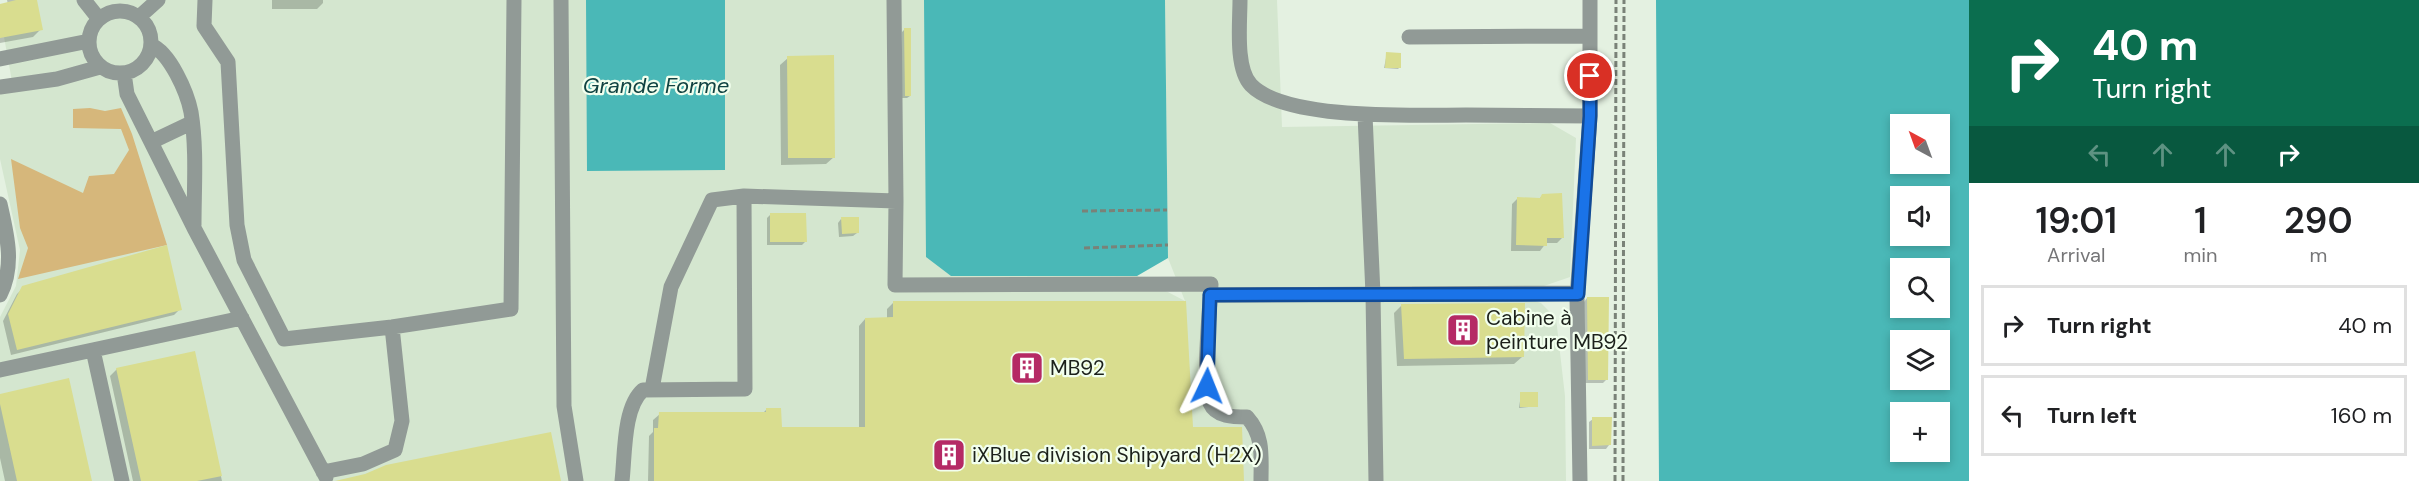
<!DOCTYPE html>
<html lang="en">
<head>
<meta charset="utf-8">
<style>
  body { margin:0; font-family:"DM Sans",sans-serif; background:#f2f2f2; color:#202124; height:100vh; display:flex; flex-direction:column; font-size:22px; white-space:nowrap }
  * { box-sizing:border-box; margin:0 }
  p { font-size:20px; color:#757577 }
  .icon { flex:none; width:33px; height:33px; fill:none; stroke:currentColor; stroke-width:2; stroke-linecap:round; stroke-linejoin:round }
  .map { position:relative; flex:1; overflow:hidden }
  .panel { display:flex; flex-direction:column; background:#fff; width:450px }
  .panel>* { flex:none }
  .top-card { background:#0b6e4f; color:#fff; overflow:hidden }
  .needle { width:39px; rotate:319deg }
  .fabs { position:absolute; left:1890px; top:114px; display:grid; gap:12px }
  .fabs a { display:grid; place-items:center; width:60px; height:60px; border-radius:0px; background:#fff; box-shadow:0 3px 9px #0003; font-size:30px }
  .pin { position:absolute; display:grid; place-items:center; width:51px; height:51px; color:#fff; margin:-26px; border:3px solid #fff; border-radius:50%; box-shadow:0 2px 6px #0007 }
  .me { position:absolute; width:66px; margin:-33px; rotate:2deg; stroke-linejoin:round; filter:drop-shadow(0 0 4px #0008) }
  .turn { display:flex; align-items:center; gap:21px; height:126px; padding:0 24px; font-size:27px }
  .turn .icon { width:78px; height:78px; stroke-width:2.5 }
  .turn b { display:block; font-size:42px; line-height:51px }
  .lanes { display:flex; align-items:center; height:57px; padding:0 24px; background:#0003; justify-content:center; gap:30px; direction:ltr }
  .lanes .off { opacity:.35 }
  .eta { display:flex; justify-content:space-evenly; align-items:center; height:102px; text-align:center }
  .eta b { font-size:36px; font-weight:600; line-height:42px }
  ul { padding:0; list-style:none }
  li { display:flex; align-items:center; gap:18px; height:81px; margin:0 12px 9px; padding:0 12px; border:3px solid #e0e0e0; border-radius:0px }
  li div { flex:1 }
  li b { display:block; font-size:22px }
  li em { font-style:normal }
  main { display:flex; flex:1; min-height:0 }
  .map>svg:first-child { display:block }
  .built { fill:#d4e6cf }
  .green { fill:#d6b77b }
  .water { fill:#4ab8b7; fill-rule:evenodd }
  .shadow { fill:#0003 }
  .building { fill:#d9dd8f }
  .lines { fill:none; stroke-linecap:round; stroke-linejoin:round }
  .path { stroke:#7a8278; stroke-width:3; stroke-dasharray:6 3; stroke-linecap:butt }
  .minor { stroke:#919a96; stroke-width:15 }
  .route-casing { stroke:#114b97; stroke-width:15 }
  .route { stroke:#1a73e8; stroke-width:10 }
  .labels { text-anchor:middle; dominant-baseline:central; stroke-width:4.5; stroke-linejoin:round; paint-order:stroke }
  .poi-label { font-size:21px; fill:#1c211b; stroke:#f2ffee; text-anchor:start }
  .water-label { font-size:22px; font-style:italic; fill:#104342; stroke:#f2ffee }
</style>
</head>
<body>
<main>
<div class="map">
<svg width="1969" height="481" viewBox="0 0 1969 481">
  <rect width="100%" height="100%" fill="#e4f1e1"/>
  <!-- built -->
  <path class="built" d="M37,0h911l136,248 101,53 -17,-43 -3,-258h112l5,127 268,-4 26,15 -6,139 -32,11 -3,13 6,2 15,15 9,78 1,85h-1566v-164l16,-31 4,-36 -20,-91v-67l13,-5 -9,-50z"/>
  <!-- green -->
  <path class="green" d="M90,108l15,3 16,-3 11,26 35,111 -149,34 10,-31 -8,-20 -9,-69 72,34 6,-17 25,-2 15,-24 -8,-21 -48,-1v-19z"/>
  <!-- water -->
  <path class="water" d="M586,0h139v170l-138,1z
    M924,0h241l3,258 -31,18h-186l-25,-19z
    M1656,0h313v481h-310zM1900,124h40v40h-40zM1900,196h40v40h-40zM1940,268v40h-40v-40zM1900,340h40v40h-40zM1900,412h40v40h-40z"/>
  <!-- shadow -->
  <path class="shadow" d="M7,0h28l6,29 -8,8 -33,6v-37l8,-2z
    M272,0h51v3l-6,6h-45z
    M905,29l5,67 -3,2h-5v-66z
    M1387,53l12,15 -1,1 -14,-1z
    M788,58l46,99 -8,7 -45,1 -1,-100z
    M1542,196l20,42 -5,5h-11l-6,8h-29l1,-47 6,-6 21,1z
    M771,214l35,27 -4,4h-35v-27z
    M841,219l16,14 -4,3 -14,1 -1,-14z
    M23,288l157,21 -6,6 -163,40 -8,-34 14,-27z
    M1587,298l20,81 -4,4h-18l-1,-81z
    M893,303l299,125 50,53h-594l1,-45 4,-4v-12l7,-6h102l4,-4 14,18h79v-102l6,-7h22v-10z
    M1402,305l120,52 -8,7 -117,2 -3,-53z
    M194,352l28,129h-89l-23,-105 7,-7z
    M1521,394l16,12 -18,2z
    M0,396l91,85h-86l-5,-23z
    M1593,419l16,26 -3,4h-17v-27z"/>
  <!-- building -->
  <path class="building" d="M16,0h21l6,30 -43,8v-34z
    M904,28h7v68h-6z
    M1386,52l15,1v15h-16z
    M834,55l1,103h-47l-1,-102z
    M1562,193l2,45h-17v8l-31,-1 1,-48 23,1 2,-4z
    M770,213h36l1,29h-37z
    M841,217h18v16l-17,1z
    M167,245l15,65 -165,40 -9,-36 14,-28z
    M1587,297h22l-1,83h-20z
    M893,301h293l7,126h49l2,54h-590v-53h4l1,-16h107v-4h15l1,19h83v-109l28,-1z
    M1525,303l-1,54 -120,2 -3,-55z
    M195,351l27,125 -25,5h-56l-25,-113z
    M69,378l23,103h-75l-17,-77v-10z
    M1520,392h18v15h-18z
    M1592,417h20l-1,28 -19,1z
    M551,432l10,49h-226l30,-7 21,-9z"/>
  <g class="lines">
    <!-- path -->
    <path class="path" d="M1082,211l85,-1
      M1084,248l84,-3
      M1615,481l1,-481
      M1623,481l1,-481"/>
    <!-- minor -->
    <path class="minor" d="M84,0l15,19
      M205,0l-1,26 24,36 9,163 7,35 40,79 108,-12 119,-18 3,-309
      M561,0l3,406 12,75
      M1240,0c0,23 -5,68 11,85 35,36 165,30 215,30 41,0 83,1 124,1
      M89 42a31 31 0 1 1 62 0a31 31 0 1 1-62 0Z
      M139,17l19,-17
      M1409,37l180,-1
      M151,45c19,8 36,47 40,67 6,37 3,76 3,113
      M0,59l89,-18
      M124,73l3,21 67,134 132,249
      M0,87l57,-8 43,-12
      M1365,115l8,179 3,187
      M151,142l40,-19
      M896,201l-1,84 316,-1c-1,25 -9,99 -1,119 6,14 24,14 37,14 17,19 14,39 14,64
      M0,204c7,31 15,61 0,91
      M1210,295l367,-2
      M93,350l29,131
      M0,370l242,-52
      M652,389l19,-102 41,-87 32,-4
      M323,472l40,-8 32,-14 7,-29 -10,-94
      M622,481c3,-25 1,-74 21,-91l102,-1 -1,-193 152,5 -2,-201
      M1580,481l-3,-183 13,-182v-116"/>
  </g>
  <g class="lines">
    <!-- route casing -->
    <g class="route-casing">
      <path id="route" d="M1207,386l3,-91 368,-1 12,-178v-40"/>
    </g>
    <!-- route -->
    <use href="#route" class="route"/>
  </g>
  <!-- icons -->
  <defs>
    <g id="building-square" transform="scale(1.725)"><rect x="-9" y="-9" width="18" height="18" rx="4" fill="#b52a65" stroke="#f2ffee"/><path d="M-4-6H4V6H1V3H-1V6H-4ZM-2.5-4.3h1.7v1.8h-1.7ZM.8-4.3h1.7v1.8H.8ZM-2.5-1h1.7V.8h-1.7ZM.8-1h1.7V.8H.8Z" fill="#fff"/></g>
  </defs>
  <g fill-rule="evenodd">
    <use href="#building-square" x="1463" y="330"/>
    <use href="#building-square" x="1027" y="368"/>
    <use href="#building-square" x="949" y="455"/>
  </g>
  <g class="labels">
    <!-- poi labels -->
    <g class="poi-label">
      <text x="1486" y="318">Cabine à<tspan x="1486" dy="24">peinture MB92</tspan></text>
      <text x="1050" y="368">MB92</text>
      <text x="972" y="455">iXBlue division Shipyard (H2X)</text>
    </g>
    <!-- water labels -->
    <g class="water-label">
      <text x="656" y="85">Grande Forme</text>
    </g>
  </g>
</svg>
<div class="fabs">
<a><svg class="needle" viewBox="-14 -14 28 28"><path d="M0-13l5 13h-10z" fill="#e53935"/><path d="M0 13l5-13h-10z" fill="#757577"/></svg></a>
<a><svg class="icon" aria-label="sound" viewBox="0 0 24 24"><path d="M4 9h4l5-4v14l-5-4H4zM17 9q2 3 0 6"/></svg></a>
<a><svg class="icon" aria-label="search" viewBox="0 0 24 24"><circle cx="10" cy="10" r="6"/><path d="M15 15l6 6"/></svg></a>
<a><svg class="icon" aria-label="layers" viewBox="0 0 24 24"><path d="M12 4l9 5-9 5-9-5zM3 14l9 5 9-5"/></svg></a>
<a>+</a>
</div>
<div class="pin" style="left:1590px;top:76px;background:#d93025"><svg class="icon" aria-label="arrive" viewBox="0 0 24 24"><path d="M6 21V4h12l-3 4 3 4H6"/></svg></div>
<svg class="me" style="left:1207px;top:386px" viewBox="-20 -20 40 40"><path d="M0-17L14 15 0 8-14 15z" fill="#1a73e8" stroke="#fff" stroke-width="4"/></svg>
</div>
<section class="panel">
<div class="top-card">
<div class="turn"><svg class="icon" aria-label="right" viewBox="0 0 24 24"><path d="M7 20v-9h11M14 6l5 5-5 5"/></svg><div><b>40 m</b>Turn right</div></div>
<div class="lanes"><svg class="icon off" aria-label="left" viewBox="0 0 24 24"><path d="M17 20v-9H6M10 6l-5 5 5 5"/></svg><svg class="icon off" aria-label="ahead" viewBox="0 0 24 24"><path d="M12 20V5M6 11l6-6 6 6"/></svg><svg class="icon off" aria-label="ahead" viewBox="0 0 24 24"><path d="M12 20V5M6 11l6-6 6 6"/></svg><svg class="icon" aria-label="right" viewBox="0 0 24 24"><path d="M7 20v-9h11M14 6l5 5-5 5"/></svg></div>
</div>
<div class="eta">
<div><b>19:01</b><p>Arrival</p></div>
<div><b>1</b><p>min</p></div>
<div><b>290</b><p>m</p></div>
</div>
<ul>
<li><svg class="icon" aria-label="right" viewBox="0 0 24 24"><path d="M7 20v-9h11M14 6l5 5-5 5"/></svg><div><b>Turn right</b></div><em>40 m</em></li>
<li><svg class="icon" aria-label="left" viewBox="0 0 24 24"><path d="M17 20v-9H6M10 6l-5 5 5 5"/></svg><div><b>Turn left</b></div><em>160 m</em></li>
</ul>
</section>
</main>
</body>
</html>
